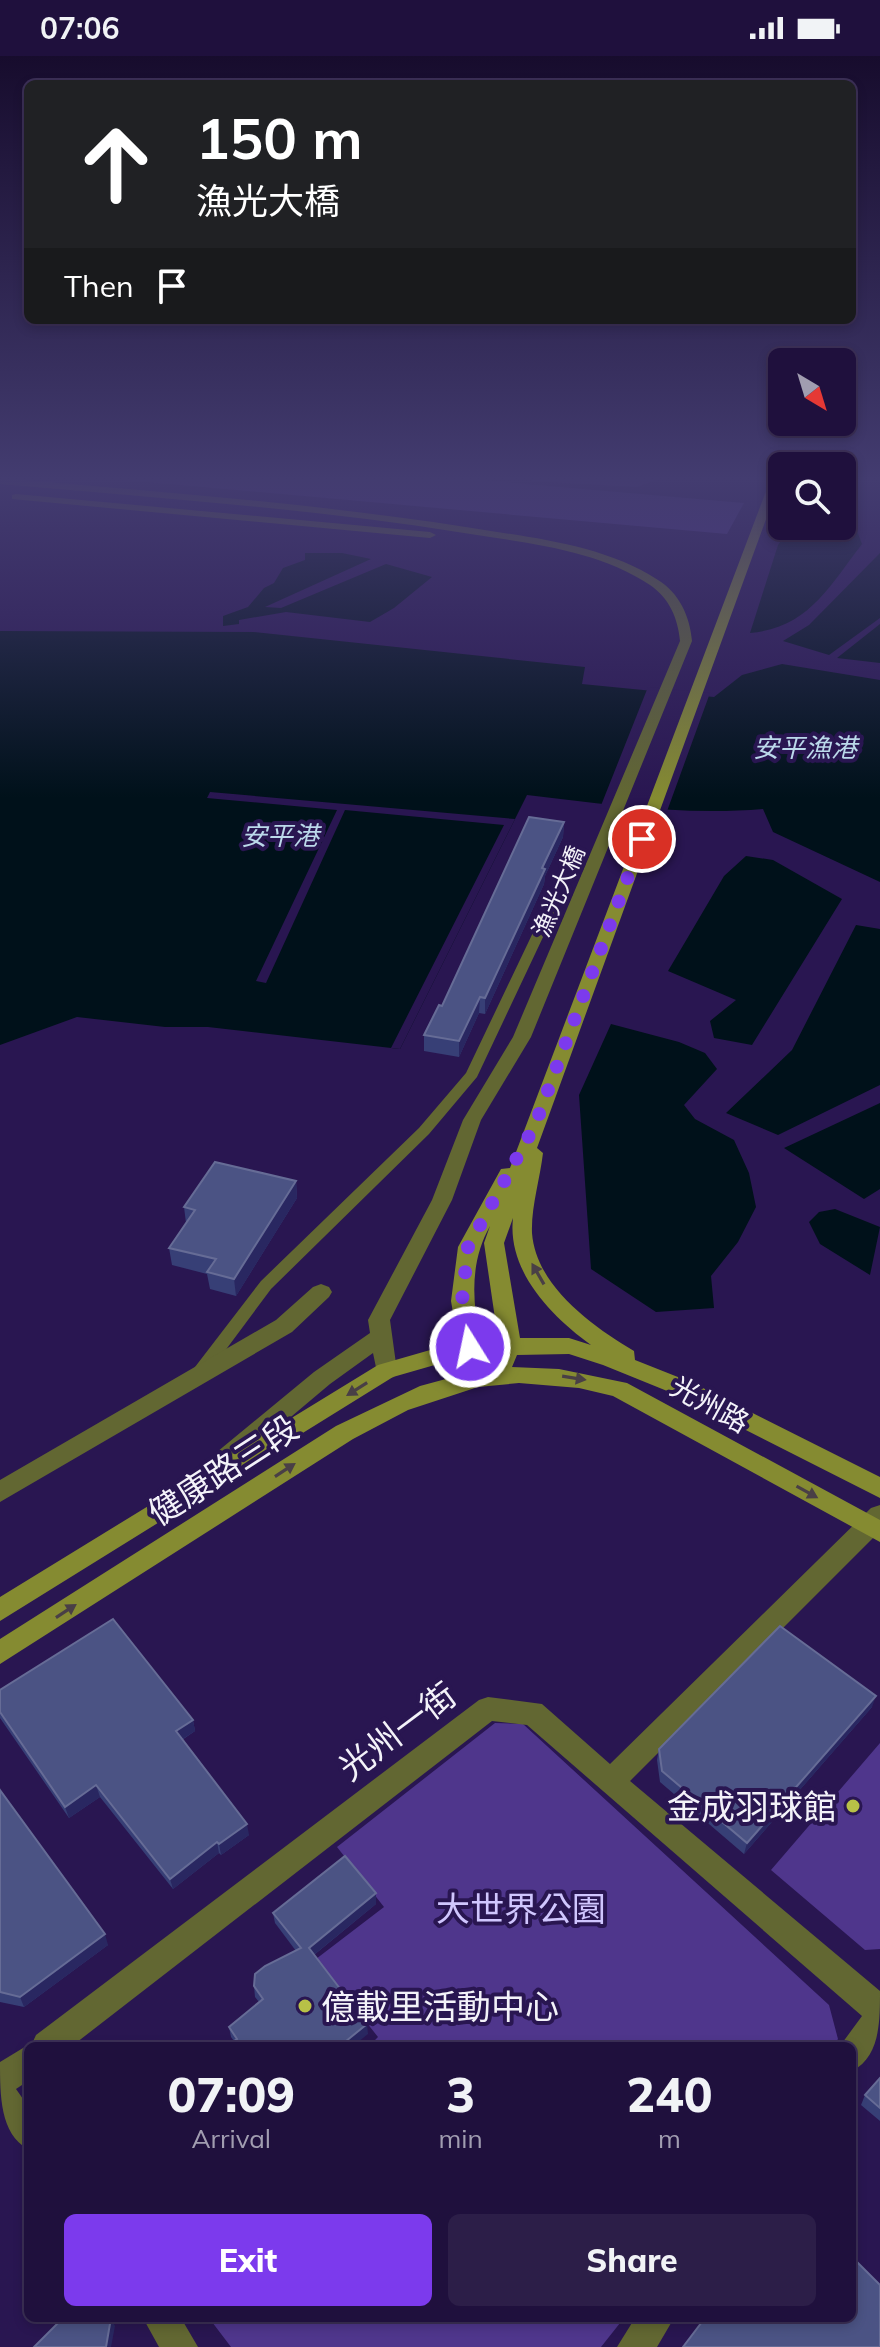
<!DOCTYPE html>
<html lang="en">
<head>
<meta charset="utf-8">
<style>
  body { margin:0; font-family:Mulish,"Noto Sans TC",sans-serif; background:#2c1e48; color:#f1f3f6; height:100vh; display:flex; flex-direction:column; font-size:30px; white-space:nowrap }
  * { box-sizing:border-box; margin:0 }
  p { font-size:26px; color:#a19db0 }
  .icon { flex:none; width:44px; height:44px; fill:none; stroke:currentColor; stroke-width:2; stroke-linecap:round; stroke-linejoin:round }
  .map { position:relative; flex:1; overflow:hidden }
  .side { position:absolute; left:24px; top:1986px; width:832px; height:280px; display:flex; flex-direction:column; background:#1f103d; border-radius:12px; box-shadow:0 4px 12px #0003,0 0 0 2px #3c3057 }
  .side>* { flex:none }
  .hud { position:absolute; left:24px; top:24px; width:832px; height:244px; border-radius:12px; box-shadow:0 4px 12px #0003,0 0 0 2px #3c3057; background:#202124; color:#fff; overflow:hidden }
  .needle { width:52px; rotate:142deg }
  .controls { position:absolute; left:768px; top:292px; display:grid; gap:16px }
  .controls a { display:grid; place-items:center; width:88px; height:88px; border-radius:12px; background:#1f103d; box-shadow:0 4px 12px #0003,0 0 0 2px #3c3057; font-size:40px }
  .pin { position:absolute; display:grid; place-items:center; width:68px; height:68px; color:#fff; margin:-34px; border:4px solid #fff; border-radius:50%; box-shadow:0 2px 8px #0007 }
  .me { position:absolute; width:88px; margin:-44px; rotate:350deg; stroke-linejoin:round; filter:drop-shadow(0 0 6px #0008) }
  .turn { display:flex; align-items:center; gap:28px; height:168px; padding:0 40px; font-size:36px }
  .turn .icon { width:104px; height:104px; stroke-width:2.5 }
  .turn b { display:block; font-size:56px; line-height:68px }
  .then { display:flex; align-items:center; height:76px; padding:0 40px; background:#0003; gap:16px; font-size:30px }
  .eta { display:flex; justify-content:space-evenly; align-items:center; height:136px; text-align:center }
  .eta b { font-size:48px; font-weight:800; line-height:56px }
  .action { display:flex; gap:16px; margin-top:auto; padding:16px 40px }
  .action a { flex:1; height:92px; border-radius:12px; background:#7c3aed; color:#fff; font-size:32px; font-weight:800; line-height:92px; text-align:center }
  .action a+a { background:#2c1e48; color:#f1f3f6 }
  .status { display:flex; justify-content:space-between; align-items:center; height:56px; padding:0 40px; background:#1f103d; direction:ltr }
  .status svg { height:22px; fill:currentColor }
  .map>svg:first-child { display:block }
  .green { fill:#4f368c }
  .water { fill:#00111a }
  .pier { fill:#291651 }
  .lines { fill:none; stroke-linecap:round; stroke-linejoin:round }
  .lane { fill:#626732; fill-rule:evenodd }
  .street { fill:#626732; fill-rule:evenodd }
  .secondary { fill:#858b31; fill-rule:evenodd }
  .wall { fill:#373f76 }
  .shaded-wall { fill:#292761 }
  .building { fill:#4b5384; stroke:#666c96; stroke-width:2 }
  .oneway { fill:#493f46 }
  .route { stroke:#7c3aed; stroke-width:14; stroke-dasharray:0 25.2 }
  .poi-dot { fill:#b8c147; stroke:#291651; stroke-width:3 }
  .labels { text-anchor:middle; dominant-baseline:central; stroke-width:8; stroke-linejoin:round; paint-order:stroke }
  .far-street-label { font-size:24px; fill:#f3f2f9; stroke:#291651 }
  .far-water-label { font-size:26px; font-style:italic; fill:#bbd9ea; stroke:#291651 }
  .street-label { font-size:28px; fill:#f3f2f9; stroke:#291651 }
  .near-street-label { font-size:34px; fill:#f3f2f9; stroke:#291651 }
  .near-poi-label { font-size:34px; fill:#f3f2f9; stroke:#291651; text-anchor:end }
  .near-park-label { font-size:34px; fill:#d0c6fe; stroke:#291651 }
</style>
</head>
<body>
<div class="status"><b>07:06</b><svg viewBox="0 0 49 12"><path d="M0 12V9h3v3zM5 12V6h3v6zM10 12V3h3v9zM15 12V0h3v12zM26 1h20v11H26zM47 4h2v5h-2z"/></svg></div>
<div class="map">
<svg width="880" height="2291" viewBox="0 0 880 2291">
  <rect width="100%" height="100%" fill="#291651"/>
  <!-- green -->
  <path class="green" d="M102,422h355l287,25 -17,31z
    M533,422h128l-24,9 -106,-6z
    M495,1667l28,1 306,281 9,34 -5,7h-464l9,-9 -62,-78 68,-52 -47,-60z
    M880,1687v206l-15,1 -94,-80z
    M209,2262h415l-23,29h-370z"/>
  <!-- water -->
  <path class="water" d="M791,470h38l28,5 5,13c-33,43 -54,84 -112,89l28,-88z
    M305,497h37l29,6 -106,48 16,1 105,-44 46,13 -38,31 -24,14 -84,-10 -47,8v4l-16,2v-10l25,-9 16,-19 10,-5 9,-15 22,-8z
    M880,497v65l-51,37 -46,-14 26,-16z
    M880,568v39l-43,-5z
    M0,575l253,1 332,35 -3,17 132,13 28,-22 40,-11 98,16v202l-107,-50 -10,-23c-80,7 -158,-5 -236,-14l-127,254 -192,-22h-43l-88,-10 -77,28z
    M746,800l27,4 69,39 -90,146 -38,-7 -4,-17 26,-21 -68,-29 56,-95z
    M856,869l24,4v156l-102,50 -52,-22 66,-63z
    M611,968l68,18 26,11 12,16 -33,36 11,14 39,21 15,33 7,34 -18,35 -27,34 3,32 -58,4 -65,-43 -12,-174z
    M880,1047v86l-16,10 -80,-51z
    M835,1153l45,18 -10,48 -50,-31 -11,-22 10,-10z"/>
  <!-- pier -->
  <path class="pier" d="M648,631l62,6 -44,121 -66,-6z
    M210,736l305,27 -115,230 -9,-1 113,-223 -159,-15 -79,173 -10,-2 81,-171 -130,-12z"/>
  <g class="lines">
    <!-- lane -->
    <path class="lane" d="M555,840l6,3 -84,178 -48,57 -158,155 -64,86h-12l-2,-4 2,-4 66,-86 158,-153 47,-55 83,-174z"/>
    <!-- street -->
    <path class="street" d="M0,422c158,14 315,25 472,50 62,10 132,17 186,52 21,13 32,36 34,61l-161,396 -50,83 -29,80 -62,120 7,51 -3,6 -8,2 -8,-2 -5,-24 -43,31 -114,96 -8,2 -8,-2 -4,-7 4,-7 114,-94 56,-39 -2,-13 64,-120 31,-80 50,-83 167,-396c-2,-23 -11,-43 -30,-56 -54,-36 -124,-42 -186,-52 -154,-25 -309,-35 -464,-49z
      M16,438l414,38 6,3 -6,3 -418,-39v-4z
      M321,1228l8,3 3,5 -3,5 -37,35 -292,170v-22l276,-160 37,-33z
      M880,1449v26l-250,250 250,210c0,31 0,66 -28,80v-25h-12l22,-30 -335,-291 -35,-4 -420,325h-41l5,-11 443,-335 9,-3 54,7 68,60 261,-256z
      M28,1989v36l-12,8 12,17v43c-28,-15 -28,-54 -28,-87z
      M143,2262h38l17,29h-39z
      M635,2262h39l-17,29h-40z"/>
    <!-- secondary -->
    <path class="secondary" d="M771,422h10l-244,670 6,5c-3,26 -12,54 -11,80 4,53 60,93 102,118l1,9 58,23 187,94v21l-203,-103 -74,-30 -34,-11 -52,1 -5,12 47,2 68,14 253,137v22l-267,-146 -34,-8 -60,-5 -41,4 -70,23 -55,29 -353,225v-25l336,-213 84,-40 59,-16 -13,-14 -73,21 -393,244v-24l378,-232 80,-23 -7,-41 7,-54 43,-78 9,-1zM513,1162c-6,53 38,98 78,127l-22,-7h-49l-16,-95zM490,1170l-6,17 14,96h-18c-8,-40 -10,-77 10,-113z"/>
  </g>
  <!-- wall -->
  <path class="wall" d="M564,766l-1,15 -18,39 -1,8 -59,130 -6,-1 -20,44 -35,-6v-16l18,-29z
    M296,1125l1,17 -61,98 -26,-7 -3,-15 -35,-9 -3,-17 17,-25 -2,-16z
    M0,1634l193,30 2,11 -13,9 67,95 -28,20 -2,-2 -46,36 -73,-92 -31,21 -69,-100z
    M872,1651l-128,147 -84,-72 -3,-22 2,-11z
    M0,1734l108,155 -84,62 -24,-5z
    M376,1848l-62,51 54,79 -134,7 -3,-4 -2,-10 30,-25 -4,-5 -1,-11 42,-35 -21,-28 -2,-10z
    M880,2022v43l-19,-16 4,-10z"/>
  <!-- shaded-wall -->
  <path class="shaded-wall" d="M564,766l-1,15 -18,39 -1,8 -59,130v-16z
    M480,941l-1,16 -20,44v-16z
    M296,1125l1,17 -61,98 -2,-17z
    M876,1640l-4,11 -128,147 3,-11z
    M193,1664l2,11 -17,11 -2,-11z
    M96,1729l4,12 -31,21 -4,-11z
    M247,1768l2,11 -28,20 -2,-11z
    M217,1786l2,11 -46,36 -3,-10z
    M376,1837v11l-66,54 -1,-10z
    M105,1878l3,11 -84,62 -4,-10z
    M367,1968l1,10 -15,12h-13z
    M111,2262l4,8 -4,21h-5z"/>
  <!-- building -->
  <path class="building" d="M529,761l35,5 -22,46 3,1 -60,129 -5,-1 -21,44 -35,-6 15,-30 3,1z
    M215,1106l81,19 -62,98 -27,-7 9,-13 -47,-11 26,-38 -11,-3z
    M113,1563l80,101 -17,11 71,93 -28,20 -2,-2 -47,37 -74,-94 -31,22 -65,-95v-22z
    M780,1570l96,70 -129,147 -85,-72 -3,-22z
    M0,1734l105,144 -85,63 -20,-5z
    M345,1800l31,37 -67,55 58,76 -27,22h-113l10,-7 -8,-12 34,-28 -9,-13 1,-12 10,-8 36,-18 -28,-35z
    M880,2022v30l-15,-13z
    M852,2201l28,28v62h-197l22,-29h147z
    M63,2262h48l-5,29h-72z"/>
  <!-- one-way arrows -->
  <defs><path id="oneway-solid" d="M-6-.8H1V-3.2L6.5 0L1 3.2V.8H-6Z" transform="scale(2)"/></defs>
  <g class="oneway">
    <use href="#oneway-solid" transform="translate(538 1218) rotate(-120)"/>
    <use href="#oneway-solid" transform="translate(574 1322) rotate(9)"/>
    <use href="#oneway-solid" transform="translate(357 1333) rotate(148)"/>
    <use href="#oneway-solid" transform="translate(285 1414) rotate(-33)"/>
    <use href="#oneway-solid" transform="translate(807 1436) rotate(29)"/>
    <use href="#oneway-solid" transform="translate(66 1555) rotate(-33)"/>
  </g>
  <!-- sky -->
  <linearGradient id="sky" x2="0" y2="1"><stop stop-color="#170c2d"/><stop offset="0.57" stop-color="#433c70"/><stop offset="1" stop-color="#433c70" stop-opacity="0"/></linearGradient>
  <rect width="880" height="742" fill="url(#sky)"/>
  <g class="lines">
    <!-- route -->
    <path class="route" d="M470,1291l-8,-46 6,-54 67,-122 107,-286"/>
  </g>
  <!-- markers -->
  <g class="poi-dot">
    <circle cx="853" cy="1750" r="8"/>
    <circle cx="305" cy="1950" r="8"/>
  </g>
  <g class="labels">
    <!-- far-street labels -->
    <g class="far-street-label">
      <text transform="translate(558 835) rotate(-67)">漁光大橋</text>
    </g>
    <!-- far-water labels -->
    <g class="far-water-label">
      <text x="805" y="691">安平漁港</text>
      <text x="280" y="779">安平港</text>
    </g>
    <!-- street labels -->
    <g class="street-label">
      <text transform="translate(710 1348) rotate(29)">光州路</text>
    </g>
    <!-- near-street labels -->
    <g class="near-street-label">
      <text transform="translate(223 1414) rotate(-33)">健康路三段</text>
      <text transform="translate(397 1675) rotate(-37)">光州一街</text>
    </g>
    <!-- near-poi labels -->
    <g class="near-poi-label">
      <text x="837" y="1750">金成羽球館</text>
      <text x="321" y="1950" text-anchor="start">億載里活動中心</text>
    </g>
    <!-- near-park labels -->
    <g class="near-park-label">
      <text x="521" y="1852">大世界公園</text>
    </g>
  </g>
</svg>
<div class="controls">
<a><svg class="needle" viewBox="-14 -14 28 28"><path d="M0-13l5 13h-10z" fill="#e53935"/><path d="M0 13l5-13h-10z" fill="#a19db0"/></svg></a>
<a><svg class="icon" aria-label="search" viewBox="0 0 24 24"><circle cx="10" cy="10" r="6"/><path d="M15 15l6 6"/></svg></a>
</div>
<div class="pin" style="left:642px;top:783px;background:#d93025"><svg class="icon" aria-label="arrive" viewBox="0 0 24 24"><path d="M6 21V4h12l-3 4 3 4H6"/></svg></div>
<svg class="me" style="left:470px;top:1291px" viewBox="-20 -20 40 40"><circle r="17" fill="#7c3aed" stroke="#fff" stroke-width="3"/><path d="M0-11L8 9 0 5-8 9z" fill="#fff"/></svg>
<div class="hud">
<div class="turn"><svg class="icon" aria-label="ahead" viewBox="0 0 24 24"><path d="M12 20V5M6 11l6-6 6 6"/></svg><div><b>150 m</b>漁光大橋</div></div>
<div class="then">Then<svg class="icon" aria-label="arrive" viewBox="0 0 24 24"><path d="M6 21V4h12l-3 4 3 4H6"/></svg></div>
</div>
<section class="side">
<div class="eta">
<div><b>07:09</b><p>Arrival</p></div>
<div><b>3</b><p>min</p></div>
<div><b>240</b><p>m</p></div>
</div>
<div class="action"><a>Exit</a><a>Share</a></div>
</section>
</div>
</body>
</html>
